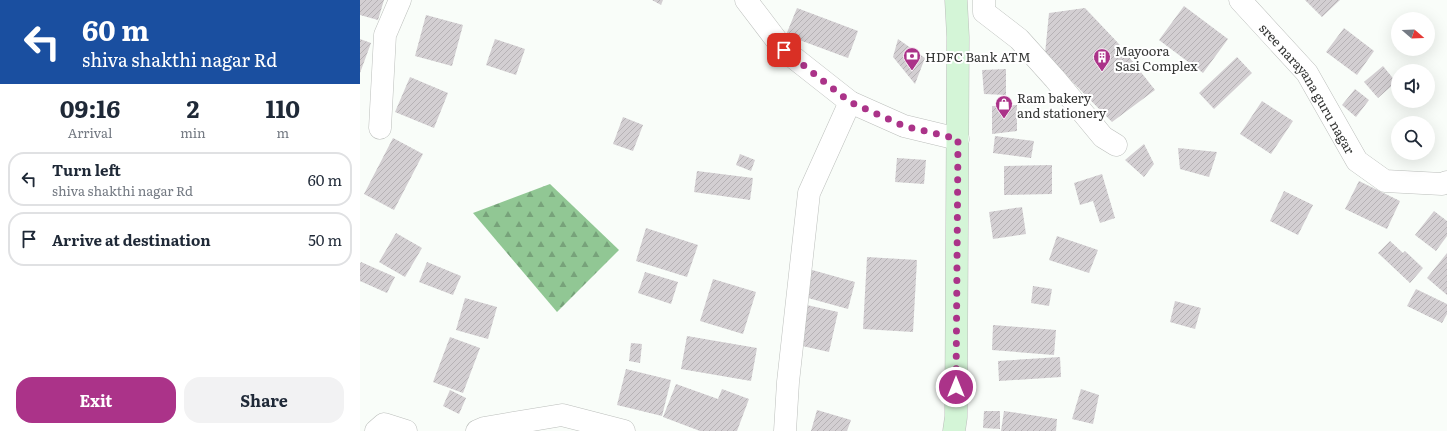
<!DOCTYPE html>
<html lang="en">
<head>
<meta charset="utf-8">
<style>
  body { margin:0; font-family:Literata,serif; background:#f2f2f3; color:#1f2937; height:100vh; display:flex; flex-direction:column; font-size:15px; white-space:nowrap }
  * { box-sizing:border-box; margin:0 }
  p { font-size:13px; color:#747a83 }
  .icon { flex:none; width:22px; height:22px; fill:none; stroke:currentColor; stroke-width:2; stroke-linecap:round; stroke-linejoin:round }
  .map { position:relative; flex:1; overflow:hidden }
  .side { display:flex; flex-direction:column; background:#fff; width:360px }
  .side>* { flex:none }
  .banner { background:#1a4fa0; color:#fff; overflow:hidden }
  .needle { width:26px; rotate:109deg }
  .tools { position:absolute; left:1031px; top:12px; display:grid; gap:8px }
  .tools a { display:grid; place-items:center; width:44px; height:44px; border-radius:50%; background:#fff; box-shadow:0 4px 16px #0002; font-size:20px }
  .pin { position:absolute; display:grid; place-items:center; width:34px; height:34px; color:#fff; margin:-17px; border-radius:8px; box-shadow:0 2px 6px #0006 }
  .me { position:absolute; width:44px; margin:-22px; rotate:0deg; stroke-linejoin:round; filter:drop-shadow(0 0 3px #0008) }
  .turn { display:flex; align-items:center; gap:14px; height:84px; padding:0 16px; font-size:18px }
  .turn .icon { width:52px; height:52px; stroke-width:2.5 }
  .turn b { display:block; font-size:28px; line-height:34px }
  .eta { display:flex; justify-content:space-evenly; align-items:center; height:68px; text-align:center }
  .eta b { font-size:24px; font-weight:700; line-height:28px }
  .action { display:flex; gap:8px; margin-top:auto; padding:8px 16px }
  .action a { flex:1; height:46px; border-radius:16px; background:#ab3389; color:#fff; font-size:16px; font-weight:700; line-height:46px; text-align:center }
  .action a+a { background:#f2f2f3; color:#1f2937 }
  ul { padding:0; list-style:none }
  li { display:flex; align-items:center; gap:12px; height:54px; margin:0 8px 6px; padding:0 8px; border:2px solid #e0e1e3; border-radius:16px }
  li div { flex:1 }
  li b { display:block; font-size:15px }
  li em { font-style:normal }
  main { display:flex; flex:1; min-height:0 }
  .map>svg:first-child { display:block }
  .forest { fill:url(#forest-firs) }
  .building { fill:url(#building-hatch) }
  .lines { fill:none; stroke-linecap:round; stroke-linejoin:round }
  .minor-casing { stroke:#bcbfbc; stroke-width:23 }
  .secondary-casing { stroke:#bcbfbc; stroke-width:23 }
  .minor { stroke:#fff; stroke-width:22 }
  .secondary { stroke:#d4f5d7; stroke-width:22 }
  .route { stroke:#ab3389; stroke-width:7; stroke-dasharray:0 12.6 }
  .labels { text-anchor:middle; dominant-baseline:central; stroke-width:4; stroke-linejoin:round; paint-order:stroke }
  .poi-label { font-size:13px; fill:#353635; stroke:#fff; text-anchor:start }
  .street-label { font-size:13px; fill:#353635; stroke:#fff }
</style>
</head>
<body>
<main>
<section class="side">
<div class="banner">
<div class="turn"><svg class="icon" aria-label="left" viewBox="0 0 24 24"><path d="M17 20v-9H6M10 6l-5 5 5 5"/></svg><div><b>60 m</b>shiva shakthi nagar Rd</div></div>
</div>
<div class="eta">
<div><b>09:16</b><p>Arrival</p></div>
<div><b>2</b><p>min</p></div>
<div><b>110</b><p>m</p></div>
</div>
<ul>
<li><svg class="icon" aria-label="left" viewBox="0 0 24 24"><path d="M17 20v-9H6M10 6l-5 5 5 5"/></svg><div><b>Turn left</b><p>shiva shakthi nagar Rd</p></div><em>60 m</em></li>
<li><svg class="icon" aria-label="arrive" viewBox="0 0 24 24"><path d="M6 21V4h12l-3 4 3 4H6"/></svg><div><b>Arrive at destination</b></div><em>50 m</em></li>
</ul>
<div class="action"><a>Exit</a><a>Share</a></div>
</section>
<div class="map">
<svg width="1087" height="431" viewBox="0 0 1087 431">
  <defs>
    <pattern id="forest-firs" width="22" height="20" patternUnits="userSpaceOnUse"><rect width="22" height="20" fill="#91c794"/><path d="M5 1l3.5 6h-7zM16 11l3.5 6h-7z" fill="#77a27a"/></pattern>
    <pattern id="building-hatch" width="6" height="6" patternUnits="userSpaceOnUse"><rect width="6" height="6" fill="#d3cfd2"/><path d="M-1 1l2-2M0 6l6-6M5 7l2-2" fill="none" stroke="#b6b2b5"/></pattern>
  </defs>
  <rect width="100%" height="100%" fill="#f9fdf9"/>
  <!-- forest -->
  <path class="forest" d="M190,184l69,66 -62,62 -84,-99z"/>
  <!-- building -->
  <path class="building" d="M0,0h24l-6,20 -18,-5z
    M292,0h11l-2,5z
    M945,0h35l-18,17z
    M824,6l44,33 -25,34 -44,-33z
    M437,8l61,23 -10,27 -62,-23z
    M725,8l33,35 37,47 -43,32 -67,-68 4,-41z
    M66,15l37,10 -11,41 -37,-10z
    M984,28l30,23 -17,24 -31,-23z
    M0,39l11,4 -11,30z
    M135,39l30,10 -9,26 -30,-10z
    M538,39l27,19 -10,26 -22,-27z
    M877,57l15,16 -38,36 -15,-16z
    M1023,66l13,16 -18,16 -14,-16z
    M646,69v26l-22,-1 -2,-24z
    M50,77l38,16 -14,35 -39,-16z
    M995,89l14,11 -13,17 -14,-12z
    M902,101l31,20 -22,33 -31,-20z
    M657,105v26l-25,3v-28z
    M263,117l20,8 -10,26 -20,-7z
    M635,136l39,5 -3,17 -38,-5z
    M33,138l30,16 -29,56 -30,-16z
    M784,144l10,20 -10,13 -19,-17z
    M818,148l39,4 -8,25 -29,-8z
    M380,154l15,6 -4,11 -15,-6z
    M537,158l29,2 -2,24 -29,-2z
    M692,165v29l-48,1v-29z
    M337,171l56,7 -3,22 -56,-8z
    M742,174l13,44 -15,5 -7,-22 -13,4 -6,-22z
    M999,181l41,20 -13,28 -42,-20z
    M924,191l29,14 -15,30 -28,-14z
    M662,207l4,27 -33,5 -4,-27z
    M1074,211l13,10v15l-11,15 -21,-16z
    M286,228l52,17 -11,32 -51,-16z
    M36,233l26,15 -17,29 -26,-15z
    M697,236l41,14 -9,23 -40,-13z
    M1030,241l13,12 2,-2 18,17 -13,15 -32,-30z
    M1087,253v42l-20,-17z
    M507,257l50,3 -4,72 -50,-3z
    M1,262l34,15 -8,16 -27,-12v-17z
    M67,262l34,14 -8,19 -34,-13z
    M438,266l57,16 -7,27 -58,-16z
    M285,272l33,10 -7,22 -33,-11z
    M353,279l43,13 -13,42 -43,-13z
    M673,286l19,3 -3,17 -18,-3z
    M1056,289l31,15v10l-5,9 -35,-17z
    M105,298l32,9 -9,32 -32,-9z
    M815,301l26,7 -6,21 -25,-7z
    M438,303l40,9 -9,40 -40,-9z
    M633,325l63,5 -2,25 -62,-5z
    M327,336l70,12 -6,33 -70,-12z
    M90,337l30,11 -17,45 -30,-11z
    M271,343l11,1 -2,19 -11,-2z
    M700,357l1,20 -62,4 -1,-20z
    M266,369l45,11 -9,36 -45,-11z
    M316,384l42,15 4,-10 27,10 -12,32h-37l-37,-14z
    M721,389l18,6 -6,29 -21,-5z
    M90,390l16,8 -7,16 -16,-8z
    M457,410l34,10 -4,11h-36z
    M624,411h16v18l-17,-1z
    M644,411l53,8 -1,12h-55z"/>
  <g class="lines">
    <!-- minor casing -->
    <g class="minor-casing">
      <g id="minor">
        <path d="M386,0l38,50 66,52 54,24 54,13"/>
        <path d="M624,0v12l35,27 36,40 48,58 13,8"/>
        <path id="s1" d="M880,0l67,73 50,88 28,20 57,3 5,-2"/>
        <path d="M20,128l5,-93 15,-35"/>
        <path d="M16,431l8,-7 22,7"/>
        <path d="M117,431l7,-3 78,-13 62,16"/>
        <path d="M425,431l3,-49 21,-189 41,-91"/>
      </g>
    </g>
    <!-- secondary casing -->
    <g class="secondary-casing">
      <path id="secondary" d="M594,431l2,-14 2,-380 -2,-37"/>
    </g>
    <!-- minor -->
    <use href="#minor" class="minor"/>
    <!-- secondary -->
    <use href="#secondary" class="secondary"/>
  </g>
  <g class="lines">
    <!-- route -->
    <path class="route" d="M424,50l66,52 54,24 54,13 -2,248"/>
  </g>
  <!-- icons -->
  <defs>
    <g id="bank-pin" transform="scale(0.9)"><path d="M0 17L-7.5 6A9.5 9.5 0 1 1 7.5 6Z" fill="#ab3389" stroke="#fff"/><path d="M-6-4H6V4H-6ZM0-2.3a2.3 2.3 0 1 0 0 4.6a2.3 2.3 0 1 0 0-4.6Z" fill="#fff"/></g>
    <g id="building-pin" transform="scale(0.9)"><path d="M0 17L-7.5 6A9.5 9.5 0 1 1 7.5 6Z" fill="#ab3389" stroke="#fff"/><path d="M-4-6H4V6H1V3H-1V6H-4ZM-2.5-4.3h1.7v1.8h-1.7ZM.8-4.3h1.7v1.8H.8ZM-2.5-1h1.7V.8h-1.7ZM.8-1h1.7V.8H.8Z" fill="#fff"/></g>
    <g id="shop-pin" transform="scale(0.9)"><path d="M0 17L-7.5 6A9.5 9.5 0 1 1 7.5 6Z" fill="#ab3389" stroke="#fff"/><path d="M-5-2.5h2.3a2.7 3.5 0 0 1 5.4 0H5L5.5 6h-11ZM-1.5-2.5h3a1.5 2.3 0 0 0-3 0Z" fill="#fff"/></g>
  </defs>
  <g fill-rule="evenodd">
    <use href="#bank-pin" x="552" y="56"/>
    <use href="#building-pin" x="742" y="57"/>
    <use href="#shop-pin" x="644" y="104"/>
  </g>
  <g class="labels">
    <!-- poi labels -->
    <g class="poi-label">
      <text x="755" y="50">Mayoora<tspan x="755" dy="15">Sasi Complex</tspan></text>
      <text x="565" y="56">HDFC Bank ATM</text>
      <text x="657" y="97">Ram bakery<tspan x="657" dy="15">and stationery</tspan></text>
    </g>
    <!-- street labels -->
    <g class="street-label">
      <text stroke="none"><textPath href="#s1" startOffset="112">sree narayana guru nagar</textPath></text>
    </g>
  </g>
</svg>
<div class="tools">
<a><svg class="needle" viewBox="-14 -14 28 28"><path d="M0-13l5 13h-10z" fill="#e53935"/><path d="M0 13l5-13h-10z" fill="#747a83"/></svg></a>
<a><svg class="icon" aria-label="sound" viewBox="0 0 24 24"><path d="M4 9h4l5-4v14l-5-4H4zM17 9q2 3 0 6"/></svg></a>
<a><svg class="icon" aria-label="search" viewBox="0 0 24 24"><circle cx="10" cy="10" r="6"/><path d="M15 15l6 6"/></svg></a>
</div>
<div class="pin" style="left:424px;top:50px;background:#d93025"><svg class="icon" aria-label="arrive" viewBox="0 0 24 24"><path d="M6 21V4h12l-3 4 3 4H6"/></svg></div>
<svg class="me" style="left:596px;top:387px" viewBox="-20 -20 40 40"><circle r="17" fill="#ab3389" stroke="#fff" stroke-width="3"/><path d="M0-11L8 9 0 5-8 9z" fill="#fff"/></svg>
</div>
</main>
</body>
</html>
